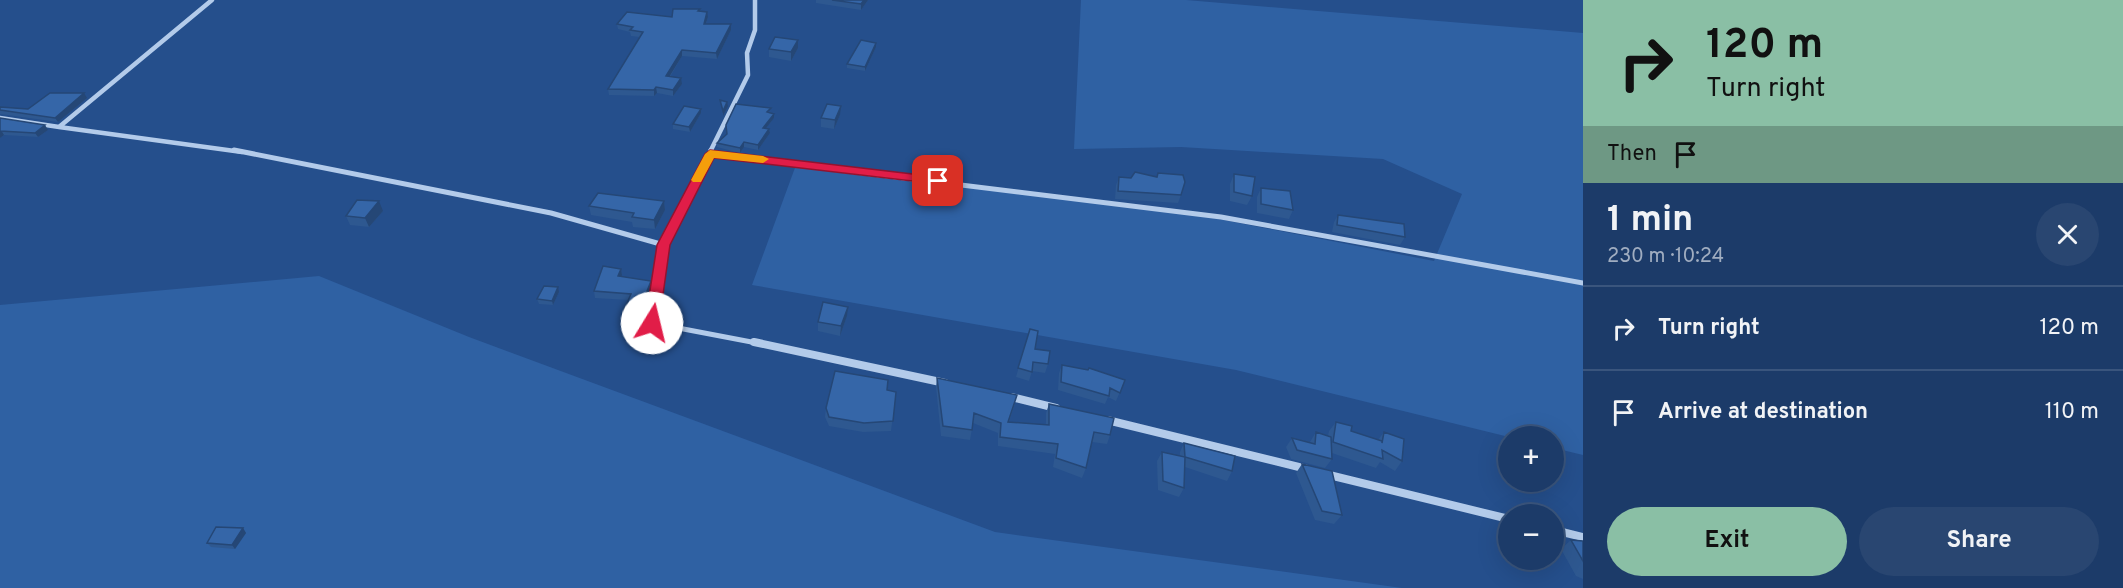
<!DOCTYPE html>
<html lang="en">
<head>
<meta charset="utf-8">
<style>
  body { margin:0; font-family:Overpass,sans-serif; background:#294671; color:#f1f3f6; height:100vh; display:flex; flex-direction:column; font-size:22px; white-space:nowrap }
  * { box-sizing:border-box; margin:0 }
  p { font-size:20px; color:#a0adc0 }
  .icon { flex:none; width:33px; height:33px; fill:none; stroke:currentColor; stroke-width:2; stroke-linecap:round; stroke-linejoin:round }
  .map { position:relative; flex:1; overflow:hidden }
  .sheet { display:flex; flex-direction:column; background:#1c3b69; width:540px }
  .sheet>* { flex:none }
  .guide { background:#8abfa5; color:#111; overflow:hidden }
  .fabs { position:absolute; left:1498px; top:426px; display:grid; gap:12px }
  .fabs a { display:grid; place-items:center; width:66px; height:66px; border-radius:50%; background:#1c3b69; box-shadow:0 6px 24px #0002,0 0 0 2px #3a557d; font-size:30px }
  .pin { position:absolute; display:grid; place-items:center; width:51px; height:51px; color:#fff; margin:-26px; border-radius:12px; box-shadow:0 3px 9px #0006 }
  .me { position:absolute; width:66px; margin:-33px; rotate:9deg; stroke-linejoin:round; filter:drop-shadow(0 0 4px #0008) }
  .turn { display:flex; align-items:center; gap:21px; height:126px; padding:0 24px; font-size:27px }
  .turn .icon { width:78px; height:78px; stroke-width:2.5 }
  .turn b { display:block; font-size:42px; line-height:51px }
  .then { display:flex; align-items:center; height:57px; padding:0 24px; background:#0003; gap:12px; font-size:22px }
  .round { display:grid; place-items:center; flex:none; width:63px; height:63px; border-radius:32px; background:#294671 }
  .head { display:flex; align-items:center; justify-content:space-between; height:102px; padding:0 24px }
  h1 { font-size:36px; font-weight:700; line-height:45px }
  .action { display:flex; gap:12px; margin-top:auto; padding:12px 24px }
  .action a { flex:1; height:69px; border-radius:36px; background:#8abfa5; color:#111; font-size:24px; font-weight:700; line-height:69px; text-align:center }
  .action a+a { background:#294671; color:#f1f3f6 }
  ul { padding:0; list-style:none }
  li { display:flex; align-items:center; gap:18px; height:84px; padding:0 24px; border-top:2px solid #3a557d }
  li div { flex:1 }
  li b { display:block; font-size:22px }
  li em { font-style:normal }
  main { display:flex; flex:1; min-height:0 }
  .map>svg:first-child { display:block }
  .green { fill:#2f61a3 }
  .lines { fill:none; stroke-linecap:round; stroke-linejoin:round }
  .street-far2 { stroke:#b3cbea; stroke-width:4.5 }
  .street-far1 { stroke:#b3cbea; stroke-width:5 }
  .street { stroke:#b3cbea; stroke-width:8 }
  .wall { fill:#2e5890 }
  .shaded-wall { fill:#254776 }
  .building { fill:#3566a8; stroke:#254776; stroke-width:1.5 }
  .route { fill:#e11d48; stroke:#92132f; stroke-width:1.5 }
  .slow { fill:#f59e0b }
</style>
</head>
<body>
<main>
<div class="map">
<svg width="1583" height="588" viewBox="0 0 1583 588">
  <rect width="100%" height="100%" fill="#254f8c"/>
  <!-- green -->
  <path class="green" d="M1081,0h105l397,33v422l-29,-7v-12l-45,1 -273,-67 -484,-85 44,-120 407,51 231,45 28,-67 -79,-35 -202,-12 -107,2z
    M319,276l150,61 526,195 407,56h-1402v-283z"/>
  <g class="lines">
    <!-- street-far2 -->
    <path class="street-far2" d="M0,118l59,9 153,-127
      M59,127l183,25
      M710,152l38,-77 -1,-22 8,-23v-30"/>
    <!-- street-far1 -->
    <path class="street-far1" d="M234,150l317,63 113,32 -12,78 110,21
      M710,154l511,63 362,66
      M664,245l47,-95"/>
    <!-- street -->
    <path class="street" d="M754,342l191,41
      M1011,397l45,11
      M1107,420l200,49
      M1325,474l184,45
      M1554,530l29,7"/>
  </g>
  <!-- wall -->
  <path class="wall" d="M816,0h52l-7,10 -45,-7z
    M700,9v2l8,6 -2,7 25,6 -14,29 -35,-3 -12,21 12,7 -9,12 -16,-3 -3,3 -45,-1 -1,-6 32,-52 -9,-1 -1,-4 -12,-3 -1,-5 55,-7z
    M798,40v8l-7,13 -22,-4v-8z
    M876,47l-11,24 -18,-3v-4z
    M87,98l-29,24 -58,-8v-7l28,2z
    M771,112l3,6 -8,10 3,1 1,4 -12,17 -14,-3 -4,6 -23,-6v-4l10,-9 -1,-9z
    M701,113l-11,19 -17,-3v-5z
    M840,115l-6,14 -13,-2v-9z
    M0,118l48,12 -10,7 -34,-2 -4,3z
    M1158,173l23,22 -3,8 -63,-4 1,-14 3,-8 12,1 26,-1z
    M1234,174l18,22 -5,9 -17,-4v-17z
    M1261,188l32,22 -4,9 -32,-6v-16z
    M664,201l1,9 -10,19 -22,-2 -1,-5 -41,-7 -2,-9z
    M383,211l-14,16 -19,-2 -4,-9z
    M1338,215l67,22 -5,8 -68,-13 2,-10z
    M621,269l1,8 29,4 2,6 -14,34 -15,-2 -1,-7 5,-12 -33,-2 -1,-7z
    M559,292l-6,13 -14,-1 -2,-5z
    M847,316l-7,20 -22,-5v-9z
    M1030,329l5,20 13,15 -3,9 -13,-2 -3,10 -13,-4z
    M1062,365l63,15 -9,21 -8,-4 -3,7 -47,-14 1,-17z
    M937,378l78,26 -6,18 37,3v-12l3,-9 61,31 -3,9 -15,-2 -6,26 -4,10 -29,-11 2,-13 -57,-8v-13l-25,-10 -3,17 -29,-4 -5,-49z
    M887,390l9,2 -5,39 -28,1 -34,-6 -4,-9 1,-9z
    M1336,422l15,9 27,9 6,-8 18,29 -7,10 -15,-9 -4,6 -44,-15v6l-7,9 -34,-9 -5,-12 6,-9 18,4 6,-10 12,4 1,-5z
    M1184,443l48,28 -5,10 -42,-14 -1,21 -5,9 -21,-7 -1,-29 5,-9 18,4v-4z
    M1302,464l40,51 -8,9 -19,-4 -19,-47z
    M243,528l3,5 -11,16 -24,-2 -4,-4z
    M1571,540l12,1v38l-7,-3 -15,-27z"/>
  <!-- shaded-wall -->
  <path class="shaded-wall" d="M864,0h4l-7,10v-6z
    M707,12l1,5 -4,12v-5z
    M731,24v6l-14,29 -1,-6z
    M798,40v8l-7,13v-9z
    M876,43v4l-11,24v-4z
    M682,50v6l-16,26v-6z
    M681,78l1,6 -9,12v-6z
    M656,87l1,6 -3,3v-6z
    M84,93l3,5 -29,24 -3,-4z
    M727,102l1,4 -5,10v-5z
    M841,106l-1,9 -6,14 1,-9z
    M701,109v4l-11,19 -1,-5z
    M774,114v4l-11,14v-4z
    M45,125l3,5 -10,7 -3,-4z
    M769,129l1,4 -12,17v-5z
    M1,130l3,5 -4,3v-7z
    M744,142v5l-4,6v-5z
    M379,201l4,10 -14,16 -4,-9z
    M664,201l1,9 -10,19 -1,-9z
    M621,269l1,6 -3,8 -1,-7z
    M651,281l2,6 -14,34 -1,-7z
    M558,287l1,5 -6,13 -1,-4z
    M848,307l-1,9 -7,20 1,-10z
    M243,528l3,5 -11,16 -3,-4z"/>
  <!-- building -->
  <path class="building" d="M832,0h32l-3,4z
    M673,9h27l-2,2 9,1 -3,12h27l-15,29 -34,-3 -16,26 15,2 -8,12 -17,-3 -2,3 -46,-1 35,-57 -13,-2 3,-3 -16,-3 10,-12 45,5z
    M775,37l23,3 -7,12 -22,-3z
    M861,40l15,3 -11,24 -18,-3z
    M50,93h34l-29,25 -55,-8v-3l28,2z
    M720,100l7,2 -4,9z
    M736,104l35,4 -4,4 7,2 -11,14 6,1 -11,16 -14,-3 -4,6 -23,-5 10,-9 -1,-9z
    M827,104l14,2 -6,14 -14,-2z
    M684,106l17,3 -12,18 -16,-3z
    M0,118l45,7 -10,8 -35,-2z
    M1135,172l22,5 1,-4 25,2 2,7 -4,13 -63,-4 1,-14 12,1z
    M1234,174l21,3 -3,19 -18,-4z
    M1261,188l29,3 3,19 -32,-6z
    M598,193l66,8 -10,19 -22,-3 2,-4 -45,-7z
    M357,200l22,1 -14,17 -19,-2z
    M1338,215l66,9 1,13 -68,-12z
    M603,266l18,3 -3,7 33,5 -13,33 -15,-2 8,-18 -37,-3z
    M544,286l14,1 -6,14 -15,-2z
    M823,302l25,5 -7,19 -23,-4z
    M1030,329l8,2 -3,18 15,2 -2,13 -15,-2 -1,10 -14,-4z
    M1062,365l26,5 1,-2 36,12 -5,13 -10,-5 -1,8 -48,-14z
    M835,371l53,9 -1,10 9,2 -3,29 -29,2 -35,-6 -3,-9z
    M937,378l80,17 -9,27 41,3v-21l65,14 -4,17 -16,-3 -8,36 -30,-10 2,-14 -58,-7 1,-14 -27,-10 -2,17 -29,-4z
    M1336,422l16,4 -1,5 31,10v2l2,-11 20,7 -2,22 -20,-11 1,9 -50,-17z
    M1316,432l15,5 1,22 -35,-9 -5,-12 23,6z
    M1184,443l51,13 -3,15 -47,-14z
    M1162,452l23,5 -1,31 -21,-7z
    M1302,464l30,7 10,44 -20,-4z
    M216,527l27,1 -11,17 -25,-2z
    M1571,540l12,1v20z"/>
  <!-- route -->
  <path class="route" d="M710,150l228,27 6,4 -6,3 -224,-26 -44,87 -11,78 -2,4h-10l-2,-4 12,-78 48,-91z"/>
  <!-- slow -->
  <path class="slow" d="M710,150l53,6 6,3 -6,4 -49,-5 -13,24h-8l-2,-2 14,-26z"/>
</svg>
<div class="fabs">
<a>+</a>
<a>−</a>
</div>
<div class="pin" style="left:938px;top:181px;background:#d93025"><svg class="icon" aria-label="arrive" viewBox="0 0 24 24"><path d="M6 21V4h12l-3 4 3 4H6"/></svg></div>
<svg class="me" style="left:652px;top:323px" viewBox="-20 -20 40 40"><circle r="19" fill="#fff"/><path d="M0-13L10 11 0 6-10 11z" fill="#e11d48"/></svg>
</div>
<section class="sheet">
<div class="guide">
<div class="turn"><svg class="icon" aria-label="right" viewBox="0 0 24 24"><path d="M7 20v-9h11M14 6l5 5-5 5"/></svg><div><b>120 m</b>Turn right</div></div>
<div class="then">Then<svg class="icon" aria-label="arrive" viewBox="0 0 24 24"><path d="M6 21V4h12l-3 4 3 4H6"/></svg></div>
</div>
<div class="head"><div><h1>1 min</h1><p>230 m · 10:24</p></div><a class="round"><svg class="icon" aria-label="close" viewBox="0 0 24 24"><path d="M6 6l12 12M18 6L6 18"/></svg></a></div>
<ul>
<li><svg class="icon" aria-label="right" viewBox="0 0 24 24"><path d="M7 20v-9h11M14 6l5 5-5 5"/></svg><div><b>Turn right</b></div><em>120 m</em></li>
<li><svg class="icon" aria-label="arrive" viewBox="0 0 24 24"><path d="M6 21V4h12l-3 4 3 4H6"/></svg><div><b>Arrive at destination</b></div><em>110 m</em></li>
</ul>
<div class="action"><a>Exit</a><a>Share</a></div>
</section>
</main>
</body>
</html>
